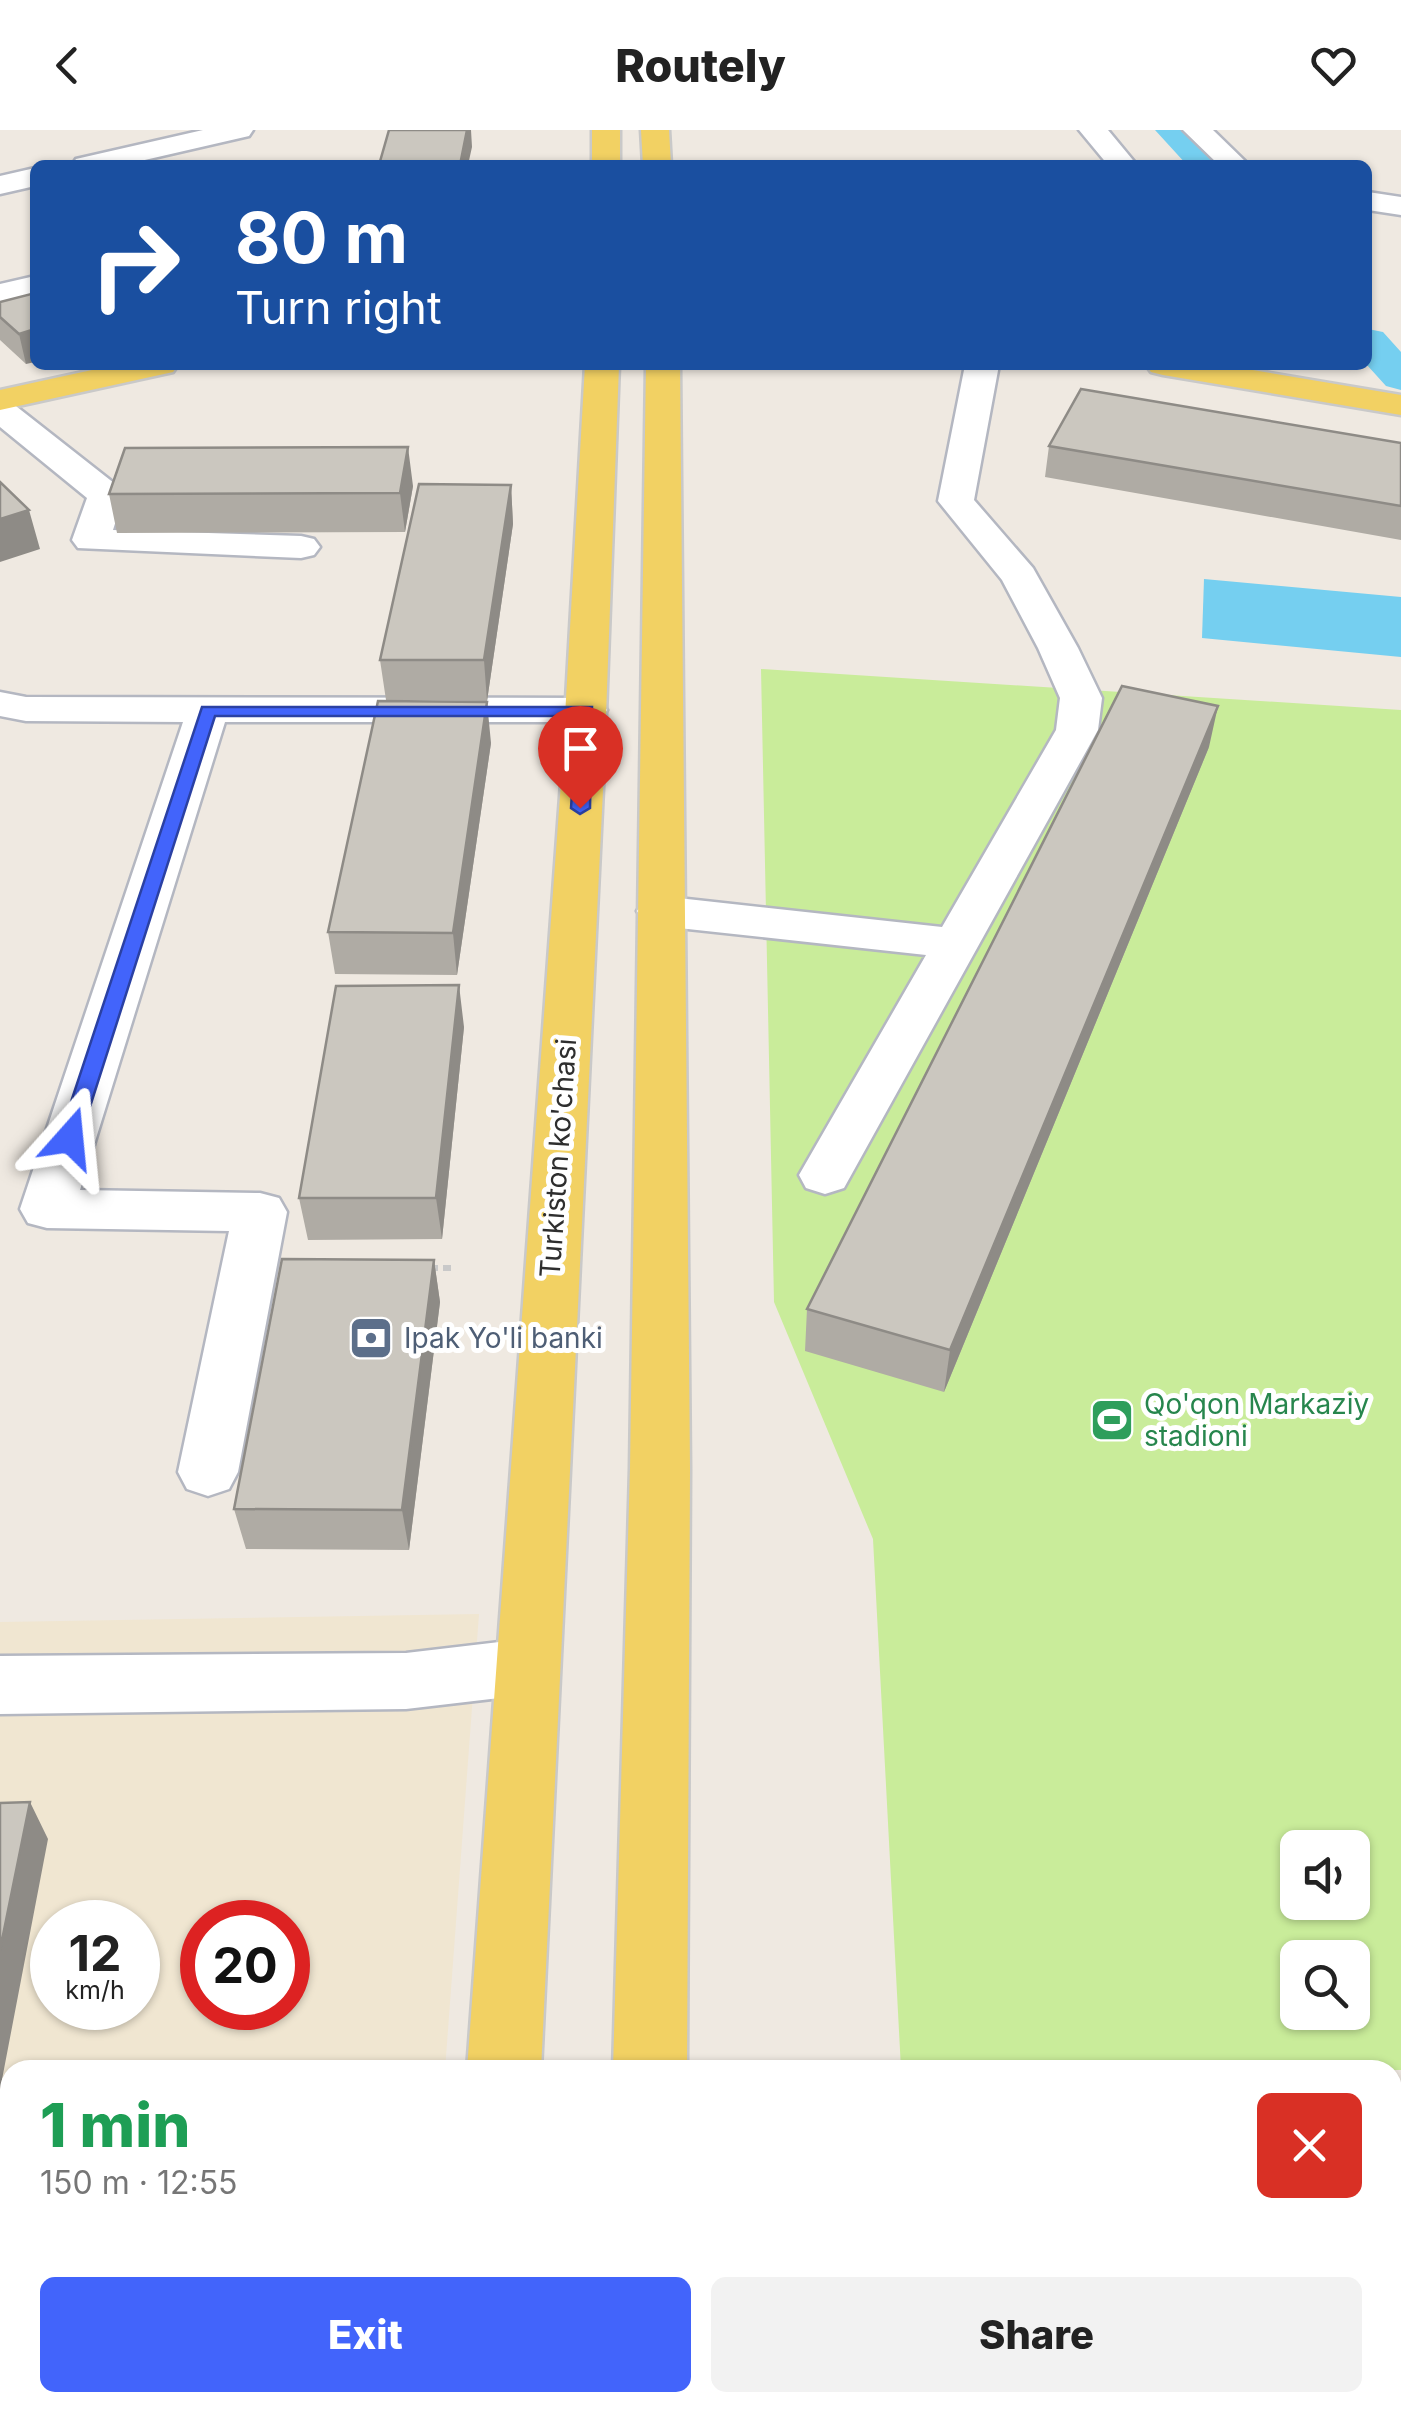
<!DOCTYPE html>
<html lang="en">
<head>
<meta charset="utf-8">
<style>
  body { margin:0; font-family:Inter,sans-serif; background:#f2f2f2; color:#222; height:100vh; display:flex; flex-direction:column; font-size:38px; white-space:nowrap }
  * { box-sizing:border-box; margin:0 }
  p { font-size:32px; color:#767676 }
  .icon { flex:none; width:55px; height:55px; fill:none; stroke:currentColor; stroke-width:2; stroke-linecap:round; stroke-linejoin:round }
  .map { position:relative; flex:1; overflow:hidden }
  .side { position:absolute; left:0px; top:1930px; width:1402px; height:352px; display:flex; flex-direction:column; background:#fff; border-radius:30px 30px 0 0; box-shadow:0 2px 8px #0004 }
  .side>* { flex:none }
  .guide { position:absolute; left:30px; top:30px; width:1342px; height:210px; border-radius:15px; box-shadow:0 2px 8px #0004; background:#1a4fa0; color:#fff; overflow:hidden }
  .buttons { position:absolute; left:1280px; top:1700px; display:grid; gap:20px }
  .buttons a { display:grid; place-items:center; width:90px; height:90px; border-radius:15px; background:#fff; box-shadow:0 2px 8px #0004; font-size:50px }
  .speed { position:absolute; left:30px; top:1770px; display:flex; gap:20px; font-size:50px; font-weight:700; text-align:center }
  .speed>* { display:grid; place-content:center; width:130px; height:130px; border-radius:50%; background:#fff; box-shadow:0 2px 8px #0004; line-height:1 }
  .speed small { font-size:25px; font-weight:400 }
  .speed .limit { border:15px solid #d22; background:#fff; color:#111 }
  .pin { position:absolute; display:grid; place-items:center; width:85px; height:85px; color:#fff; margin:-102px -42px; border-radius:50% 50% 50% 0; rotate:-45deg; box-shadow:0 0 10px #0007 }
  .pin .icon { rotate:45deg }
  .me { position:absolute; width:110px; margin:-55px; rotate:18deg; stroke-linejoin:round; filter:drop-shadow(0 0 8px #0008) }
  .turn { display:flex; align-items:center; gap:35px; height:210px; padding:0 40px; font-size:45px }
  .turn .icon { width:130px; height:130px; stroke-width:2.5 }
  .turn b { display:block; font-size:70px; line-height:85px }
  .round { display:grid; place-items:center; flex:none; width:105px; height:105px; border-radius:15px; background:#f2f2f2 }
  .headline { display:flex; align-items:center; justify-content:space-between; height:170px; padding:0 40px }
  h1 { font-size:60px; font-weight:800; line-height:75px; color:#1e9e55 }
  .button { display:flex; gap:20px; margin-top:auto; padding:20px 40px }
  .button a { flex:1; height:115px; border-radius:15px; background:#4264fb; color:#fff; font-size:40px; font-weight:800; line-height:115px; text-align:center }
  .button a+a { background:#f2f2f2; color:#222 }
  header { display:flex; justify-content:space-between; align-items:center; height:130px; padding:0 40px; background:#fff; font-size:45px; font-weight:800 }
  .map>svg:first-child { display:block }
  .education { fill:#f0e6d1; fill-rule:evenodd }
  .pitch { fill:#c9ec9a; fill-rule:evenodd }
  .water { fill:#75cff0 }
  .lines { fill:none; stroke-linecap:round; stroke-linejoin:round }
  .canal { fill:#75cff0; fill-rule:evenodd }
  .minor-casing { stroke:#b4b7c1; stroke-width:5 }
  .major-casing { stroke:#c9c9c9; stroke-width:5 }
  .path { stroke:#c9c9c9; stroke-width:6; stroke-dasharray:8 5; stroke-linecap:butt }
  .minor { fill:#fff; fill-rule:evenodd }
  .major { fill:#f2d163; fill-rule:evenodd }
  .wall { fill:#afaba4 }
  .shaded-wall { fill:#8e8b86 }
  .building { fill:#cbc7bf; stroke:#8e8b86; stroke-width:2.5 }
  .route { fill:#4264fb; stroke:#2b41a3; stroke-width:2.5 }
  .labels { text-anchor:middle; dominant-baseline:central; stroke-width:10; stroke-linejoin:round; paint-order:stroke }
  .street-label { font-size:28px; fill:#2e2e2e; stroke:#fff }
  .service-label { font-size:28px; fill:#4e5e75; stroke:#fff; text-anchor:start }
  .leisure-label { font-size:28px; fill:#27864d; stroke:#fff; text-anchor:start }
</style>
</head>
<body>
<header><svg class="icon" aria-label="back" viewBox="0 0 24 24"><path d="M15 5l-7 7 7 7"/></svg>Routely<svg class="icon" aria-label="heart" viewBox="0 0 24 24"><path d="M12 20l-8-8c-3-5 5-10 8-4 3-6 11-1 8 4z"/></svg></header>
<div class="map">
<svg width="1401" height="2282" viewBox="0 0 1401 2282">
  <rect width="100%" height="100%" fill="#efe9e1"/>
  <!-- education -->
  <path class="education" d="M479,1484l-34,456h-435v332l409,1v9h-419v-790zM52,1792h86v86h-86zM202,1792h86v86h-86z
    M1392,1956h9v326h-472l-1,-9 464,-1z"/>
  <!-- pitch -->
  <path class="pitch" d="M761,539l640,41v1360l-500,-1 -28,-530 -99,-237zM1298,1718h54v54h-54zM1298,1828h54v54h-54z"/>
  <!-- water -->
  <path class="water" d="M1204,449l197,18v60l-199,-19z"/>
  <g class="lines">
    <!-- canal -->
    <path class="canal" d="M1155,0h38l32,35h-38z
      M1368,199l15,3 18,20v38l-15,-4 -19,-21z"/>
    <!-- minor casing -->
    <g class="minor-casing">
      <path id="minor" d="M203,0h50l-4,6 -126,29h-51l4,-6z
        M1079,0h29l29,35h-29z
        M1183,0h30l36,35h-30z
        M35,38v18l-35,8v-18z
        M1368,62l33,5v18l-33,-5z
        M35,146v18l-35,9v-19z
        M965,235h34l-25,135 59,68 45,80 24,50 -4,32 -254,458 -19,6 -19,-6 -7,-13 127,-220 -266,-29 -16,-5 -7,-10 7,-10 16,-5 282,31 114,-197 4,-32 -22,-50 -36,-68 -64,-79z
        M0,270l12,3 107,84 5,8 -11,35 188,6 13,3 6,8 -6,8 -13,3 -223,-10 -6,-8 15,-42 -87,-71z
        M0,562l26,5 560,1 15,3 6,9 -6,9 -15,3h-361l-145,468 180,3 19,5 8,14 -49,260 -9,17 -21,7 -21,-7 -9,-17 51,-241 -182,-3 -19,-5 -8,-14 163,-487 -157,-1 -26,-5z
        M526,1509l23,8 9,20 -9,20 -23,8 -120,14 -406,5v-58l406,-3z"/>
    </g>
    <!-- major casing -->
    <g class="major-casing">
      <path id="major" d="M592,0h28v35h-28z
        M641,0h28l2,35h-28z
        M115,235h63l-5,7 -173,38v-20z
        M585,235h34l-15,404 -63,1301h-74l95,-1301z
        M646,235h34l10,1104 -3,601h-74l17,-601z
        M1146,235h77l178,30v20l-238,-40 -12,-3z
        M445,2272h82l-1,10h-82z
        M604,2272h82v10h-82z"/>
    </g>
    <!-- path -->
    <path class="path" d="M430,1138h22"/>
    <!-- minor -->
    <use href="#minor" class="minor"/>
    <!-- major -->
    <use href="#major" class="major"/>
  </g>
  <!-- wall -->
  <path class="wall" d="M35,163l-9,71 -26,-24v-38z
    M1401,313v97l-356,-63 4,-31z
    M511,355l2,39 -26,177 -101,-1 -6,-40z
    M413,356l-8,46 -288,1 -8,-39z
    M491,613l-34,232 -122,-1 -7,-42z
    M1209,617l-265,645 -139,-41 2,-42z
    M464,897l-22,212 -134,1 -9,-42z
    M434,1130l6,42 -31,248 -163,-1 -12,-40z"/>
  <!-- shaded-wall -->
  <path class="shaded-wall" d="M467,0h4l1,17 -4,18h-8z
    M35,199v33l-9,2 -7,-30z
    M408,317l5,39 -8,46 -5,-39z
    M511,355l2,39 -26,177 -3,-41z
    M29,380l11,39 -40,13v-43z
    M487,572l4,41 -34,232 -4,-42z
    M1218,576l-9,41 -265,645 6,-42z
    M459,855l5,42 -22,212 -6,-41z
    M434,1130l6,42 -31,248 -7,-40z
    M30,1672l18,37 -48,251v-140z"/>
  <!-- building -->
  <path class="building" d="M389,0h78l-7,35h-81z
    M35,163v36l-16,5 -19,-17v-15z
    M1081,259l320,54v63l-352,-60z
    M408,317l-8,46 -291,1 16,-46z
    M0,352l29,28 -29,9z
    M419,354l92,1 -27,175h-104z
    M1122,556l96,20 -268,644 -143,-41z
    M378,571l109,1 -34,231 -125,-1z
    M459,855l-23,213h-137l37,-212z
    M282,1129l152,1 -32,250 -168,-1z
    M30,1672l-30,148v-147z"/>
  <!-- route -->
  <path class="route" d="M202,577h390l-2,101 -10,6 -9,-6 6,-92h-362l-135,422 -3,5h-15l-3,-5z"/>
  <!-- icons -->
  <defs>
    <g id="bank-square" transform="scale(2.25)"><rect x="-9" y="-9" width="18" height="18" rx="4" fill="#5c6f8a" stroke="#fff"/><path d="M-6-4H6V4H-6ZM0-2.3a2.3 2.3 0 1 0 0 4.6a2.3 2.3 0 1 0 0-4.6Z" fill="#fff"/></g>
    <g id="stadium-square" transform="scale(2.25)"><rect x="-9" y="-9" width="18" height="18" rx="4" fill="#2e9e5b" stroke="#fff"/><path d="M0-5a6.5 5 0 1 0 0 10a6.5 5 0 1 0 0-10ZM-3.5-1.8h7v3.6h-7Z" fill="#fff"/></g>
  </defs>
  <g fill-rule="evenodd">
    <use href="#bank-square" x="371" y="1208"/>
    <use href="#stadium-square" x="1112" y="1290"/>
  </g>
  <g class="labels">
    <!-- street labels -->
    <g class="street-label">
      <text transform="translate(558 1028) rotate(-86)">Turkiston ko'chasi</text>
    </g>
    <!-- service labels -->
    <g class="service-label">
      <text x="404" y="1208">Ipak Yo'li banki</text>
    </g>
    <!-- leisure labels -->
    <g class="leisure-label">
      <text x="1144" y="1274">Qo'qon Markaziy<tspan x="1144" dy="32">stadioni</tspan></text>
    </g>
  </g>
</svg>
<div class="buttons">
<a><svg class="icon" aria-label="sound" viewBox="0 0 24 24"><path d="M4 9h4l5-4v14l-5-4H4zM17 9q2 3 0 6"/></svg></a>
<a><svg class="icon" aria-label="search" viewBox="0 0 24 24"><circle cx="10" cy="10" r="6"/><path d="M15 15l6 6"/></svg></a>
</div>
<div class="speed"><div>12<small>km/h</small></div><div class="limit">20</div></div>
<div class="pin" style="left:580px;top:678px;background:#d93025"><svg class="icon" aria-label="arrive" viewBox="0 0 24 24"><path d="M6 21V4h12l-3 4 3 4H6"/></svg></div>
<svg class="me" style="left:70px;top:1008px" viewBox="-20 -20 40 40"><path d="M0-17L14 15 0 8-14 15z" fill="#4264fb" stroke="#fff" stroke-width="4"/></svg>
<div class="guide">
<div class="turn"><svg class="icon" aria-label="right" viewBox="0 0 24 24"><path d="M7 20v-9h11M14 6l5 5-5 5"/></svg><div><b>80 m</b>Turn right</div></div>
</div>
<section class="side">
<div class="headline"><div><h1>1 min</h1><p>150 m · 12:55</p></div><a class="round" style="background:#d93025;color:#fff"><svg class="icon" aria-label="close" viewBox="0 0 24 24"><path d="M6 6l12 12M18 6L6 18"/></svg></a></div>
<div class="button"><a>Exit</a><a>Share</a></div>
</section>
</div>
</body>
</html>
